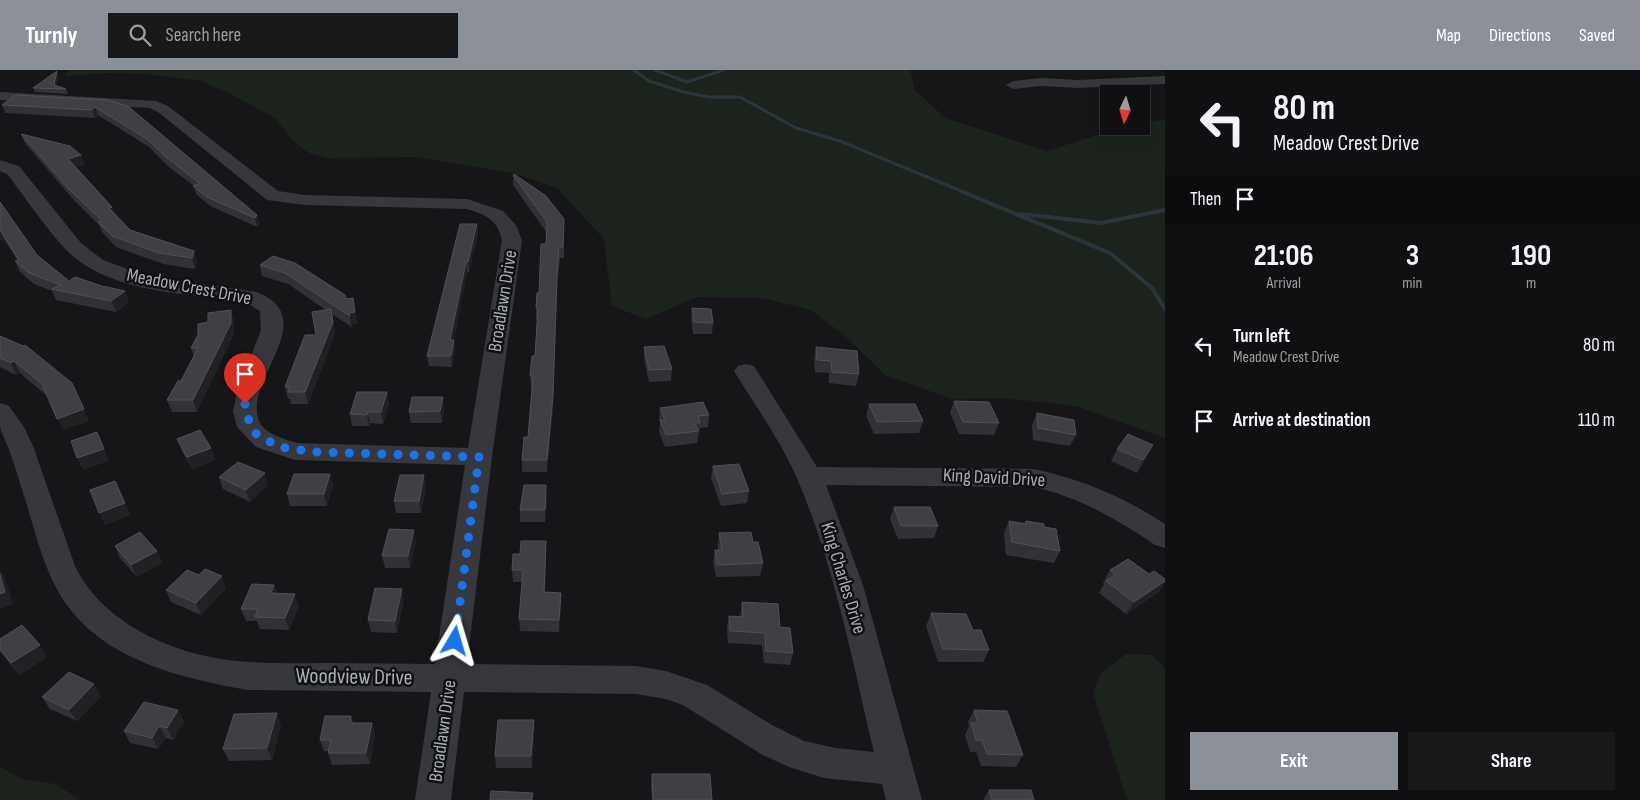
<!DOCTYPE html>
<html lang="en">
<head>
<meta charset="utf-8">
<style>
  body { margin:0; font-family:"Sofia Sans Condensed",sans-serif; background:#19191b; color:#f1f3f6; height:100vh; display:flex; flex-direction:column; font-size:19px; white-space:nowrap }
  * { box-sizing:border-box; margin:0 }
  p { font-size:16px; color:#9c9d9f }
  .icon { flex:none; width:28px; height:28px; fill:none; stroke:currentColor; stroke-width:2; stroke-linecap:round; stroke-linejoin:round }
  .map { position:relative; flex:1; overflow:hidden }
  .panel { display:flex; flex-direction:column; background:#101012; width:475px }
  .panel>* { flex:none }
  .top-card { background:#101012; color:#f1f3f6; overflow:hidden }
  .needle { width:32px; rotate:184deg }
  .tools { position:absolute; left:1100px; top:15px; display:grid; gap:10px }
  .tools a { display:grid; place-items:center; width:50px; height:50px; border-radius:0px; background:#101012; box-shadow:0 5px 20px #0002,0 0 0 1px #303032; font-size:25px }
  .pin { position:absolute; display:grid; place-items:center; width:42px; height:42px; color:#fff; margin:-51px -21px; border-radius:50% 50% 50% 0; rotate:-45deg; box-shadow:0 0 5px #0007 }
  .pin .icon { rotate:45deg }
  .me { position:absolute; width:55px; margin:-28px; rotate:7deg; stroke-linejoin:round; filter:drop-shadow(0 0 4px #0008) }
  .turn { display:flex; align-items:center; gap:18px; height:105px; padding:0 25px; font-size:22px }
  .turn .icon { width:65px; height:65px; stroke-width:2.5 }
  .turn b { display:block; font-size:35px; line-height:42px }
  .then { display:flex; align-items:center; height:48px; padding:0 25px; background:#0003; gap:10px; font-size:19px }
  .eta { display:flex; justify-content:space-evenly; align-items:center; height:85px; text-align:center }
  .eta b { font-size:30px; font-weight:700; line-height:35px }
  .button { display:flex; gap:10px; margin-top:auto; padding:10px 25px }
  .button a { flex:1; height:58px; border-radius:0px; background:#8c9099; color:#fff; font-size:20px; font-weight:700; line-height:58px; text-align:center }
  .button a+a { background:#19191b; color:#f1f3f6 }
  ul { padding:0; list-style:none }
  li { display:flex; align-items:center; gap:15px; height:75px; padding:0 25px }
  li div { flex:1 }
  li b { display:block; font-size:19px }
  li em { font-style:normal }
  header { display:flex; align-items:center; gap:30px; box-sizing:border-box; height:70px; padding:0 25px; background:#8c9099; color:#fff }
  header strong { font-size:24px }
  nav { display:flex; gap:28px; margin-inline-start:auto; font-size:18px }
  .search { width:350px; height:45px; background:#19191b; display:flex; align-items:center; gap:12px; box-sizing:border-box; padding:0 18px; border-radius:0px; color:#9c9d9f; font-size:19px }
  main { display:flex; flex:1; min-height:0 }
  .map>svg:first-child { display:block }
  .green { fill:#1c231d }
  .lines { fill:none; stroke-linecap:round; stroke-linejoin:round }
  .stream-far1 { stroke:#2c353c; stroke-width:3 }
  .stream { stroke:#2c353c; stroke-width:4 }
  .minor { fill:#37383d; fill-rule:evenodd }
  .wall { fill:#323236 }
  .shaded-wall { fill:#212124 }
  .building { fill:#3f3f44; stroke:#4f5156 }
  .route { stroke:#1a73e8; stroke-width:9; stroke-dasharray:0 16.2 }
  .labels { text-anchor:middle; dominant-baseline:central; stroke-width:5; stroke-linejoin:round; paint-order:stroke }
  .street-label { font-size:19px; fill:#a8adb8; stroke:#111113 }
  .near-street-label { font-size:22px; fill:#a8adb8; stroke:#111113 }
</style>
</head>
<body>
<header>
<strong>Turnly</strong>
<div class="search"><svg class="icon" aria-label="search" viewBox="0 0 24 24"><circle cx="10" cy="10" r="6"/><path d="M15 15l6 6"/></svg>Search here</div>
<nav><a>Map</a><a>Directions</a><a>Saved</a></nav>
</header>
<main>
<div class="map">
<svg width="1165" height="730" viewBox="0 0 1165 730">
  <rect width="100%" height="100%" fill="#161618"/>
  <!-- green -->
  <path class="green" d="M69,0h841l5,20 30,28 102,33 79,-25h15v-3l24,-3v318l-89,-32 -72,-8 -52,1 -67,-24 -41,-40 -33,-25 -50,-12 -64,-1 -51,22 -34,-13 -8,-67 -47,-51 -44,-15 -97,-16 -87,1 -20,-5 -14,-10 -20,-25 -46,-25 -28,-12 -56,-7 -35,-1 -45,3z
    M1126,584l26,1 13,13v132h-38l-34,-107 8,-20z
    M0,696l21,13 35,5 24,16h-80z"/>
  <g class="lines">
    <!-- stream-far1 -->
    <path class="stream-far1" d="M634,0l15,11 35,11 25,5h31l56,31 44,13 126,52
      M655,0l32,12 37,-12"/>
    <!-- stream -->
    <path class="stream" d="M963,122l147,61 42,35 13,21
      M1021,144l80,9 64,-13"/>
    <!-- minor -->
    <path class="minor" d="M1165,6v8l-87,4 -37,-2 -28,3 -7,-4 7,-4 28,-3 37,2z
      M0,22l156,9 12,5 110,85 27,4 162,4 36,12 13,14 6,15 -30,217 -25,207 169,2 30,5 41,14 65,40 32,16 32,7 38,4c-22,-92 -40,-189 -78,-276 -16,-36 -41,-71 -62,-105l4,-5 8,-2 8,2 63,101 217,2c47,10 90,28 131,55v24l-10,-3c-38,-26 -76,-48 -121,-58l-208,-2 37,100 59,215h-36l-4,-16 -58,-6 -35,-11 -28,-13 -78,-49 -17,-6 -30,-5 -172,-2 -13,108h-36l16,-108 -183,-2c-68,-12 -146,-30 -186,-92 -18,-29 -26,-63 -36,-96 -6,-18 -11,-37 -18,-55 -2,-6 -7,-14 -8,-21 0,-7 0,-15 0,-23l9,3 15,21 9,19 42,120c30,62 109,93 175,96 25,2 50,1 75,1 37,0 74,1 110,1l30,-199 -170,-5 -39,-13 -19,-20 -4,-16 4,-19 24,-62 -1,-19 -15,-9c-53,-8 -129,-9 -171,-45 -22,-19 -48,-59 -67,-83l-7,-3v-11l19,6 62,77 22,17 38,14 115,18c69,26 -16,90 4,131 7,12 25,16 37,20l171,5 34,-208c-4,-20 -17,-26 -35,-31l-162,-4 -38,-5 -109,-88 -9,-4 -149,-8z"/>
  </g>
  <!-- wall -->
  <path class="wall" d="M58,5l-2,11 10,3 2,5 -33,-2 -2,-4z
    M108,30l149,115 2,9 -2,3 -47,-21 -14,-12 -2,-8 -25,-19 -20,-20 -51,-32 -3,3 -90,-5 -3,-8z
    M21,64l64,31 -9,2 36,40 3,7 15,16 64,21 3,11 -2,7 -32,-5 -47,-17 -14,-15 -2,-6 -28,-28 -47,-55z
    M513,105l51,44v39h-4l-3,29 -4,120 -6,65h-25v-12l6,-23 4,-49h-1l-1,-12 5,-20 2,-37h-1v-11l3,-15 7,-49v-12l-33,-47z
    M0,132l37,53 32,26 60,21 -13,10 -60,-12 -4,-9 -18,-7 -14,-12 -5,-11h3l-14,-22 -4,1z
    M477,154l1,10 -9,38h-2l-13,68 1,11 -3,16 -23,-1 -2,-10z
    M273,186l73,43 12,24 -7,1 1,3 -20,-13 3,20 -27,70h-17l-1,-5h-2l-3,-12 31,-52 10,-25 -38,-26 -26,-8 -2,-11z
    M692,238l21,15 -1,11h-19l-2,-14z
    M234,251v13l-37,78h-25l-5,-12 14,-19 13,-24 -3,-9z
    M0,266l89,85 -26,9 -16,-34 -27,-23 -4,2 -16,-8z
    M644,277l28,22 -1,12 -22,1 -5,-23z
    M816,277l43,27 -3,12 -27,-3v-10l-14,-1 -1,-13z
    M387,322l2,12 -6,20 -13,-1 -1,3h-17l-2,-12z
    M954,331l45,22 -5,12 -35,-1 -9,-21z
    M869,334l54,17 -4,12 -45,1 -8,-18z
    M660,338l49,7 -1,12 -8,1 -3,15 -32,4 -6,-15 1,-10 -1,-3z
    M444,339l-2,14h-31l-2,-11z
    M1037,343l39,22 -6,11 -37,-6 -1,-15z
    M177,369l34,9 4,12 -23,9 -10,-18z
    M1117,379l30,8 -10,16 -26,-12z
    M713,396l36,25 -2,12 -26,3 -10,-28z
    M330,404l3,12 -6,20h-37l-3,-12z
    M219,407l49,8 -18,17 -27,-13z
    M426,417l-5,26h-25l-2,-12z
    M547,427l-2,25h-25v-12z
    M894,437l44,19 -4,12 -36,1 -8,-20z
    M1009,451l15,3 2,-3 34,30 -6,12 -48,-8 -2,-22z
    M719,463l34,9 10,21 -3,13 -44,1 -3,-15 2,-12h3v-5z
    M546,471v12l-1,39 16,1v12l-2,27 -39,-1 -1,-12 3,-37h-9l-1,-12 8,-16z
    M416,472l-6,26h-25l-3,-12z
    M115,476l42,5 5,12 -25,14 -17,-19z
    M1110,500l39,4 16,5v3l-6,10 -33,22 -27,-21 5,-9 -1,-1z
    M274,515l3,8 22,13 -10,24 -29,-1 -3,-8h-11l-5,-12z
    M226,518l-25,27 -30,-13 -5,-12z
    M404,531l-7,32 -26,-1 -3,-12z
    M742,532l38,25 13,26 -3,12 -26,-2 -2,-18 -34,-2 -1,-15 2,-12 11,1z
    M931,543l42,17 16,20 -6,12h-45l-12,-36z
    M0,569l47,18 -28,18 -19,-24z
    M101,626l-24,25 -27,-12 -8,-12z
    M178,640l6,12 -11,18 -7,-2 -8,11 -28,-6 -6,-12z
    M974,640l49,45 -7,12 -35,-1 -5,-14h-6l-5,-17 4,-9 -1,-4z
    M351,646l2,7h19l3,11 -5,30 -38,1 -4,-12v-2h-4l-4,-11z
    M534,650v12l-2,36h-36l-1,-12z
    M281,655l-9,35 -43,1 -6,-12z
    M652,704l60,26h-60l-1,-15z
    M989,720l45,10h-51z"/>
  <!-- shaded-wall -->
  <path class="shaded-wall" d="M57,1l1,4 -3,15 -1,-5z
    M95,37l3,8 -3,3 -3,-8z
    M81,85l4,10 -13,4 -4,-10z
    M112,137l4,11 -7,-10z
    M257,145l2,9 -2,3 -2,-9z
    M477,154l1,10 -9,38 -1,-10z
    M0,160l4,9 -4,1z
    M559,177l-6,160 -6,65v-12l10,-184z
    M194,181l3,11 -2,7 -3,-11z
    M466,192l1,10 -15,79 -2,-11z
    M125,221l4,11 -13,10 -5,-11z
    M331,239l4,25 -27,70 -3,-12z
    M231,240l3,11v13l-37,78 -4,-12z
    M355,242l3,11 -7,1 -2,-11z
    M454,270l1,11 -3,16 -1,-11z
    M14,291l6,12 -4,2 -5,-12z
    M387,322l2,12 -6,20 -2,-12z
    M443,327l1,12 -2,14 -2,-12z
    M84,339l5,12 -26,9 -6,-11z
    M368,342l2,11 -1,3 -2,-11z
    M97,362l12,29 -26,9 -6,-12z
    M1153,375l-6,12 -10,16 6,-13z
    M211,378l4,12 -23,9 -5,-12z
    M265,403l3,12 -18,17 -4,-12z
    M330,404l3,12 -6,20 -3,-12z
    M424,405l2,12 -5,26 -2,-12z
    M546,415l1,12 -2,25v-12z
    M125,433l6,12 -26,10 -6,-12z
    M414,460l2,12 -6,26 -2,-12z
    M546,471v12l-2,51v-12z
    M157,481l5,12 -25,14 -6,-12z
    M0,499l5,8 8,27 -13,5z
    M222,506l4,12 -25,27 -5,-12z
    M1165,511l-6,11 -33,22 8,-12z
    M274,515l4,12 -7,-4z
    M402,519l2,12 -7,32 -2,-12z
    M561,523v12l-2,27v-12z
    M295,524l4,12 -10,24 -4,-12z
    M40,575l7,12 -28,18 -8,-12z
    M94,614l7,12 -24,25 -8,-11z
    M178,640l6,12 -11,18 -6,-12z
    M277,643l4,12 -9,35 -5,-12z
    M534,650v12l-2,36 -1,-12z
    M372,653l3,11 -5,30 -4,-11z
    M159,656l7,12 -8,11 -6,-11z"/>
  <!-- building -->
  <path class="building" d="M57,1l-3,14 12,4 -33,-1z
    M16,25l92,5 21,7 128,108 -2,3 -48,-21 -14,-11 6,-2 -1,-2 -31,-24 -20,-19 -52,-32 -3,3 -90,-5z
    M21,64l49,12 11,9 -13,4 44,48 -3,1 21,22 64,21 -2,7 -33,-5 -47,-17 -14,-14 4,-1 -34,-33z
    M514,104l32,22 18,23 -1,28h-4l-2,29 -4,119 -6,65h-25l2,-23h4l5,-61h-3l2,-20h3l3,-48h-2l1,-15h2l2,-49h5l1,-22 -34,-47z
    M0,132l37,53 32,26 6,-4 27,9 23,5 -14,10 -59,-12 9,-4 -32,-12 -14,-12 4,-1 -19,-30z
    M460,154h17l-9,38h-2l-16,78h4l-3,16h-24z
    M273,186l22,7 50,32 1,4 7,-1 2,14 -6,1 1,3 -65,-43 -25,-8z
    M692,238l19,1 2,14 -19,-1z
    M331,239l2,13 -28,70h-17l2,-5h-5l20,-52h11l-4,-23z
    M231,240v13l-38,77h-26l11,-19h3l17,-33h-7l7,-13v-11l10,-2v-9z
    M0,266l23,10 2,-1 47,38 12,26 -27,10 -15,-35 -28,-23 -3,2 -11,-5z
    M664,276l8,23 -23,1 -5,-23z
    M816,277l41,4 2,23 -27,-2 -1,-11 -14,-1z
    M357,322h30l-6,20h-13l-1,3 -17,-1z
    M412,327h31l-3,14 -31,1z
    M954,331l35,1 10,21 -36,-1z
    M703,332l6,13 -11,1 2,7h-5l3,8 -32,4 -6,-15h5l-5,-12z
    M869,334h46l8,17 -46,1z
    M1037,343l37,7 2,15 -38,-7z
    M200,360l11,18 -24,9 -10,-18z
    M97,362l7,17 -27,9 -6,-17z
    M1128,364l25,11 -10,15 -26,-11z
    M238,392l27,11 -19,17 -27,-13z
    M739,394l10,27 -27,3 -9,-28z
    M294,404h36l-6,20h-37z
    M400,405h24l-5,26h-25z
    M115,411l10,22 -26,10 -9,-23z
    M524,415h22l-1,25h-25z
    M894,437h36l8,19h-37z
    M1009,451l17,3v-3l18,3v3l12,2 4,22 -48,-9z
    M389,459l25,1 -6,26h-26z
    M140,462l17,19 -26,14 -16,-19z
    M751,462l2,10h5l5,21 -46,2 -2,-15h7l-3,-17z
    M521,471h25l-2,51 17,1 -2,27 -40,-1 4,-49h-11l1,-16h7z
    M1128,489l21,15 5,-3 11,8v2l-31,21 -28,-21 9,-6 -5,-5z
    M205,499l17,7 -26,27 -30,-13 21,-20 12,5z
    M0,504l5,18 -5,2z
    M252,514l22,1 -3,8 24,1 -10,24 -30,-1 3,-8h-17z
    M375,518l27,1 -7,32 -27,-1z
    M742,532l36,2 2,23 10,1 3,25 -27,-2 -1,-18 -35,-2 -1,-15 14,1z
    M931,543l35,1 7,16h8l8,20 -46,-1z
    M22,555l18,20 -29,18 -11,-14v-10z
    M69,602l25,12 -25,26 -27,-13z
    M144,632l34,8 -11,18 -8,-2 -7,12 -28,-7z
    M974,640l33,1 16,44 -36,-1 -5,-14h-6l-5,-17h7z
    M277,643l-10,35 -44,1 11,-35z
    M325,646h26l-1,7h22l-6,30h-38l3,-13h-11z
    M498,650h36l-3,36h-36z
    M652,704h58l2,26h-59z
    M989,720h42l3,10h-42z
    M491,721l42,2 -1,7h-42z"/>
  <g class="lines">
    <!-- route -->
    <path class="route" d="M245,334l1,10 9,19 24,14 36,5 164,5 -24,184"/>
  </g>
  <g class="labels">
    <!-- street labels -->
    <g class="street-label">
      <text transform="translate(189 217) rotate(11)">Meadow Crest Drive</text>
      <text transform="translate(503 231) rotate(-81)">Broadlawn Drive</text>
      <text transform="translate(994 408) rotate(3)">King David Drive</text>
      <text transform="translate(843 508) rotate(73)">King Charles Drive</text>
      <text transform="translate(443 661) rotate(-82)">Broadlawn Drive</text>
    </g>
    <!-- near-street labels -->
    <g class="near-street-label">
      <text transform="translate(354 607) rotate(1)">Woodview Drive</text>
    </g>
  </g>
</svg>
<div class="tools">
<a><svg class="needle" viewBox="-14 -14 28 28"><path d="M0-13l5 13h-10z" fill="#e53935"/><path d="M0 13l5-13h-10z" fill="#9c9d9f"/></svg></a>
</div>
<div class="pin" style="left:245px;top:334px;background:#d93025"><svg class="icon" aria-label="arrive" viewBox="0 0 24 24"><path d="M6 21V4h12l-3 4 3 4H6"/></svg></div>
<svg class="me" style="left:455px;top:571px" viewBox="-20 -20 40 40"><path d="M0-17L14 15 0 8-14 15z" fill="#1a73e8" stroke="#fff" stroke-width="4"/></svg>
</div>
<section class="panel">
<div class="top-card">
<div class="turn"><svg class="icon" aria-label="left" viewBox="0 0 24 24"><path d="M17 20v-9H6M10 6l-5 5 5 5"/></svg><div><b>80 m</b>Meadow Crest Drive</div></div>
<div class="then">Then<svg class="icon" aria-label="arrive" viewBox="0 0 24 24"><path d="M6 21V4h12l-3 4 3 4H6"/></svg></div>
</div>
<div class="eta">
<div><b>21:06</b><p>Arrival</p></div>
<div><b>3</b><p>min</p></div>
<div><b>190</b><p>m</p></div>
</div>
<ul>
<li><svg class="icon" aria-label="left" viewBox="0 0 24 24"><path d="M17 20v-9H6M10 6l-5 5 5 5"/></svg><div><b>Turn left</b><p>Meadow Crest Drive</p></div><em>80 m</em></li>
<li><svg class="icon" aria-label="arrive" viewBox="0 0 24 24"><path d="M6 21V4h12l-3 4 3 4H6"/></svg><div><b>Arrive at destination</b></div><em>110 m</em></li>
</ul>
<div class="button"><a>Exit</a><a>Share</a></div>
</section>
</main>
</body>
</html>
